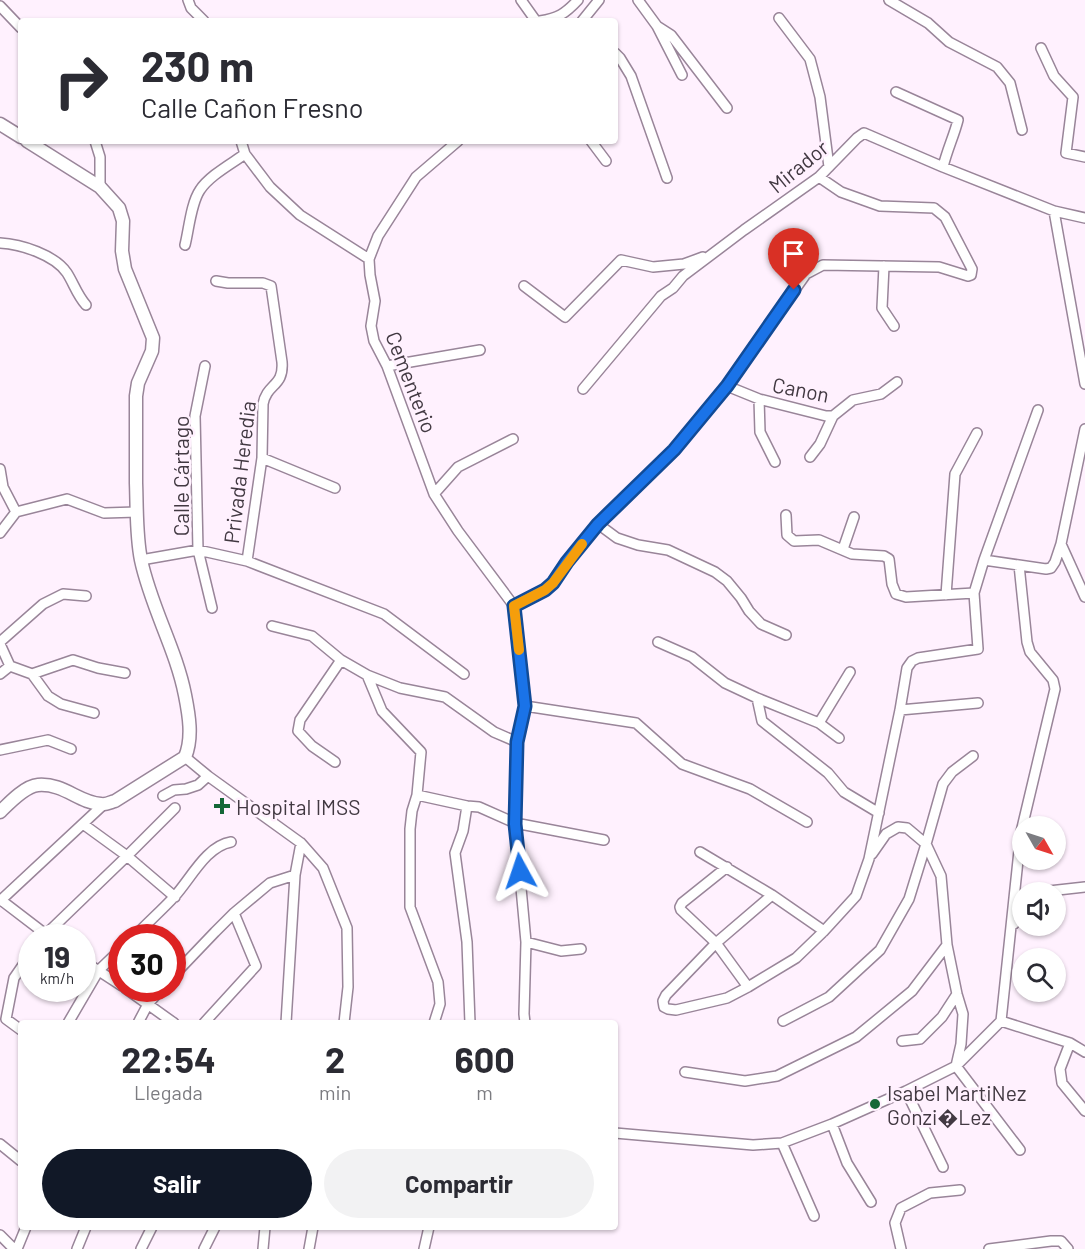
<!DOCTYPE html>
<html lang="es">
<head>
<meta charset="utf-8">
<style>
  body { margin:0; font-family:Barlow,sans-serif; background:#f2f2f3; color:#2b2b33; height:100vh; display:flex; flex-direction:column; font-size:22px; white-space:nowrap }
  * { box-sizing:border-box; margin:0 }
  p { font-size:20px; color:#7c7c81 }
  .icon { flex:none; width:33px; height:33px; fill:none; stroke:currentColor; stroke-width:2; stroke-linecap:round; stroke-linejoin:round }
  .map { position:relative; flex:1; overflow:hidden }
  .sheet { position:absolute; left:18px; top:1020px; width:600px; height:210px; display:flex; flex-direction:column; background:#fff; border-radius:6px; box-shadow:0 2px 4px #0004 }
  .sheet>* { flex:none }
  .guide { position:absolute; left:18px; top:18px; width:600px; height:126px; border-radius:6px; box-shadow:0 2px 4px #0004; background:#fff; color:#2b2b33; overflow:hidden }
  .needle { width:39px; rotate:129deg }
  .fabs { position:absolute; left:1012px; top:816px; display:grid; gap:12px }
  .fabs a { display:grid; place-items:center; width:54px; height:54px; border-radius:50%; background:#fff; box-shadow:0 2px 4px #0004; font-size:30px }
  .speed { position:absolute; left:18px; top:924px; display:flex; gap:12px; font-size:30px; font-weight:700; text-align:center }
  .speed>* { display:grid; place-content:center; width:78px; height:78px; border-radius:50%; background:#fff; box-shadow:0 2px 4px #0004; line-height:1 }
  .speed small { font-size:15px; font-weight:400 }
  .speed .limit { border:9px solid #d22; background:#fff; color:#111 }
  .pin { position:absolute; display:grid; place-items:center; width:51px; height:51px; color:#fff; margin:-62px -26px; border-radius:50% 50% 50% 0; rotate:-45deg; box-shadow:0 0 6px #0007 }
  .pin .icon { rotate:45deg }
  .me { position:absolute; width:66px; margin:-33px; rotate:355deg; stroke-linejoin:round; filter:drop-shadow(0 0 4px #0008) }
  .turn { display:flex; align-items:center; gap:21px; height:126px; padding:0 24px; font-size:27px }
  .turn .icon { width:78px; height:78px; stroke-width:2.5 }
  .turn b { display:block; font-size:42px; line-height:51px }
  .eta { display:flex; justify-content:space-evenly; align-items:center; height:102px; text-align:center }
  .eta b { font-size:36px; font-weight:700; line-height:42px }
  .button { display:flex; gap:12px; margin-top:auto; padding:12px 24px }
  .button a { flex:1; height:69px; border-radius:36px; background:#111827; color:#fff; font-size:24px; font-weight:700; line-height:69px; text-align:center }
  .button a+a { background:#f2f2f3; color:#2b2b33 }
  .map>svg:first-child { display:block }
  .lines { fill:none; stroke-linecap:round; stroke-linejoin:round }
  .minor-casing { stroke:#998599; stroke-width:12 }
  .tertiary-casing { stroke:#998599; stroke-width:15 }
  .minor { stroke:#fff; stroke-width:9 }
  .tertiary { stroke:#fff; stroke-width:12 }
  .route-casing { stroke:#114b97; stroke-width:15 }
  .route { stroke:#1a73e8; stroke-width:10 }
  .slow { stroke:#f59e0b; stroke-width:10 }
  .poi-dot { fill:#146737; stroke:#fff1fe; stroke-width:2 }
  .labels { text-anchor:middle; dominant-baseline:central; stroke-width:5; stroke-linejoin:round; paint-order:stroke }
  .street-label { font-size:21px; fill:#423942; stroke:#fff1fe }
  .poi-label { font-size:21px; fill:#423942; stroke:#fff1fe; text-anchor:start }
</style>
</head>
<body>
<div class="map">
<svg width="1085" height="1249" viewBox="0 0 1085 1249">
  <rect width="100%" height="100%" fill="#fff1fe"/>
  <g class="lines">
    <!-- minor casing -->
    <g class="minor-casing">
      <path id="minor" d="M188,0l3,8 13,13
        M521,0l15,21
        M638,0l19,26 25,49
        M889,0l39,23 21,19 48,25 13,16 12,47
        M0,6l21,22
        M779,18l31,41 10,38 9,70
        M540,21c18,-3 25,-7 38,-21
        M582,21l17,-21
        M657,26l14,9 56,73
        M1041,48l13,28 19,21
        M615,53l5,5 11,18 36,102
        M896,92l62,28c-4,16 -11,30 -15,47
        M1073,97l-7,56 19,4
        M95,141l5,16v30
        M241,141l4,13 25,33 30,28 69,44
        M458,141l-42,36 -38,59 -9,23 1,16 5,26 -4,25 3,15 13,25 47,128 24,37 56,75
        M591,141l15,20
        M1054,211l31,173
        M0,243c21,1 55,12 67,30 7,11 10,22 19,32
        M185,245c4,-16 6,-42 15,-55 9,-14 31,-26 45,-36
        M884,266l-2,42 12,18
        M216,281l12,2h35l8,3 11,76c2,25 -15,21 -19,42l-1,54 -15,103
        M524,286l41,31 56,-57 32,7 31,-3 19,-7
        M205,366l-10,50 3,134 14,58
        M387,366l93,-16
        M727,386l32,13 67,17h7l20,-16 28,-6 16,-12
        M583,389l78,-93 12,-8 10,-12 61,-46 75,-53 38,-39 7,-5 79,34 111,44 31,7
        M759,399l1,33 15,30
        M810,457l10,-13 13,-28
        M262,458l73,30
        M0,469l3,18 13,25
        M434,494l24,-27 55,-28
        M16,512l51,-13 37,14 33,-1
        M786,515l1,20 7,6 25,-1 33,14 32,2 5,3 3,25 4,10 10,3 68,-4
        M598,524l19,14 21,7 30,5 47,22 12,9 14,17 8,13 12,13 25,11
        M0,533l16,-21
        M1061,544l24,53
        M843,549l11,-32
        M141,560l57,-10 49,11 137,53 80,60
        M984,560l62,9 5,-1 4,-6 6,-18 24,-115
        M946,595l9,-121 22,-41
        M514,606l31,-17 8,-6 24,-33 21,-26 76,-74 53,-64 79,-112 17,-9 116,2 29,9 3,-1 1,-6 -27,-52 -11,-9 -54,-2 -39,-14 -22,-15
        M514,606l11,100 -8,36 -2,81 11,119 -2,72 1,9
        M272,626l40,10 29,24 26,15 33,13 45,9 49,35 23,10
        M0,642l43,-38 20,-10 23,2
        M658,642l34,15 33,26 32,15 62,25 20,15
        M0,644l10,22 22,8 16,22 13,8 33,9
        M0,674l10,-8
        M32,674l41,-14 25,8 27,5
        M367,675l15,36 39,41 -4,43 -5,16 -2,18v78l28,75 2,22 -6,19
        M757,698l5,23 66,52 16,19 35,21
        M525,706l111,17 46,41 68,25 57,33
        M900,710l78,-7
        M819,723l31,-51
        M0,750l48,-10 23,9
        M185,757l23,19 93,67 22,25 24,60 1,59 -4,36
        M335,762l-23,-16 -14,-15 2,-11 41,-60
        M417,795l50,11 12,1 36,16 89,17
        M163,796l11,-6 12,-1 12,-4 10,-9
        M467,806l-4,25 -8,22 12,89 3,81
        M83,824l44,32 48,41
        M700,852l72,43 52,36
        M872,854l14,-20 12,-7 9,1 19,16 15,32 6,69 10,49 6,20 -2,30 -5,22 64,84
        M727,867l-45,36 -2,4 1,3 35,33 32,44
        M1040,892l45,-5
        M772,895l-56,48 -50,52 -3,6 1,6 4,2 8,1 51,-12 21,-11 48,-29 28,-27 32,-35 13,-37 31,-149 7,-42 5,-7 6,-3 60,-9 -4,-56 10,-33 54,-150
        M1,900l47,36
        M0,901l103,-96
        M1014,924l9,-16
        M42,938l85,-82 48,-48
        M133,938c13,-14 28,-27 41,-41 16,-17 32,-51 57,-55
        M526,942l35,9 20,-2
        M82,960l40,26
        M172,977l43,-45 19,-19 36,-30 25,-8
        M125,988l49,35
        M783,1021l46,-24 51,-47 29,-51 17,-55 17,-60 9,-12 21,-16
        M1001,1021l20,-189 34,-143 -2,-9 -23,-28 -3,-10 -8,-77
        M1001,1021l69,22 15,9
        M68,1023l31,-53 23,-22
        M138,1023l10,-19 14,-16
        M204,1023l52,-57 -22,-53
        M286,1023l9,-148 6,-32
        M21,1030l-15,-11 8,-41 18,-26
        M902,1041l18,-2 22,-22 15,-23
        M1070,1043l-10,26 2,14 23,28
        M685,1072l60,9 32,-5 79,-39 56,-46 35,-46
        M906,1091l37,76
        M832,1124l15,39 24,39
        M615,1133l138,12 29,-2 50,-19 74,-33 50,-25 45,-45
        M782,1143l32,73
        M0,1144l21,17
        M0,1235l14,14
        M17,1249l9,-22
        M77,1249l9,-22
        M141,1249l11,-22
        M204,1249l11,-22
        M263,1249l2,-22
        M309,1249l4,-22
        M424,1249l5,-22
        M901,1249l-6,-26 6,-15 29,-15 30,-3
        M989,1249l62,-8h10l7,8"/>
    </g>
    <!-- tertiary casing -->
    <g class="tertiary-casing">
      <path id="tertiary" d="M0,124l21,13
        M0,812c9,-9 25,-26 38,-27 26,-2 41,18 63,19 5,1 10,-2 14,-3l70,-44c8,-19 4,-42 0,-62 -9,-46 -34,-88 -44,-135 -5,-25 -4,-52 -5,-77 0,-29 0,-58 0,-87l2,-13 14,-32 1,-13 -28,-69 -3,-18 1,-30 -4,-13 -19,-21 -73,-46"/>
    </g>
    <!-- minor -->
    <use href="#minor" class="minor"/>
    <!-- tertiary -->
    <use href="#tertiary" class="tertiary"/>
  </g>
  <g class="lines">
    <!-- route casing -->
    <g class="route-casing">
      <path id="route" d="M520,871l-5,-47 2,-82 8,-36 -11,-100 31,-16 8,-7 14,-21 31,-38 76,-74 53,-64 67,-96"/>
    </g>
    <!-- route -->
    <use href="#route" class="route"/>
    <!-- slow -->
    <path class="slow" d="M519,650l-5,-44 31,-16 8,-7 29,-39"/>
  </g>
  <!-- markers -->
  <g class="poi-dot">
    <path d="M219 797h6v6h6v6h-6v6h-6v-6h-6v-6h6z"/>
    <circle cx="875" cy="1104" r="6"/>
  </g>
  <g class="labels">
    <!-- street labels -->
    <g class="street-label">
      <text transform="translate(798 166) rotate(-39)">Mirador</text>
      <text transform="translate(412 382) rotate(69)">Cementerio</text>
      <text transform="translate(801 389) rotate(11)">Canon</text>
      <text transform="translate(239 472) rotate(-83)">Privada Heredia</text>
      <text transform="translate(180 476) rotate(-90)">Calle Cártago</text>
    </g>
    <!-- poi labels -->
    <g class="poi-label">
      <text x="236" y="806">Hospital IMSS</text>
      <text x="887" y="1092">Isabel MartiNez<tspan x="887" dy="24">Gonzi�Lez</tspan></text>
    </g>
  </g>
</svg>
<div class="fabs">
<a><svg class="needle" viewBox="-14 -14 28 28"><path d="M0-13l5 13h-10z" fill="#e53935"/><path d="M0 13l5-13h-10z" fill="#7c7c81"/></svg></a>
<a><svg class="icon" aria-label="sound" viewBox="0 0 24 24"><path d="M4 9h4l5-4v14l-5-4H4zM17 9q2 3 0 6"/></svg></a>
<a><svg class="icon" aria-label="search" viewBox="0 0 24 24"><circle cx="10" cy="10" r="6"/><path d="M15 15l6 6"/></svg></a>
</div>
<div class="speed"><div>19<small>km/h</small></div><div class="limit">30</div></div>
<div class="pin" style="left:794px;top:290px;background:#d93025"><svg class="icon" aria-label="arrive" viewBox="0 0 24 24"><path d="M6 21V4h12l-3 4 3 4H6"/></svg></div>
<svg class="me" style="left:520px;top:871px" viewBox="-20 -20 40 40"><path d="M0-17L14 15 0 8-14 15z" fill="#1a73e8" stroke="#fff" stroke-width="4"/></svg>
<div class="guide">
<div class="turn"><svg class="icon" aria-label="right" viewBox="0 0 24 24"><path d="M7 20v-9h11M14 6l5 5-5 5"/></svg><div><b>230 m</b>Calle Cañon Fresno</div></div>
</div>
<section class="sheet">
<div class="eta">
<div><b>22:54</b><p>Llegada</p></div>
<div><b>2</b><p>min</p></div>
<div><b>600</b><p>m</p></div>
</div>
<div class="button"><a>Salir</a><a>Compartir</a></div>
</section>
</div>
</body>
</html>
